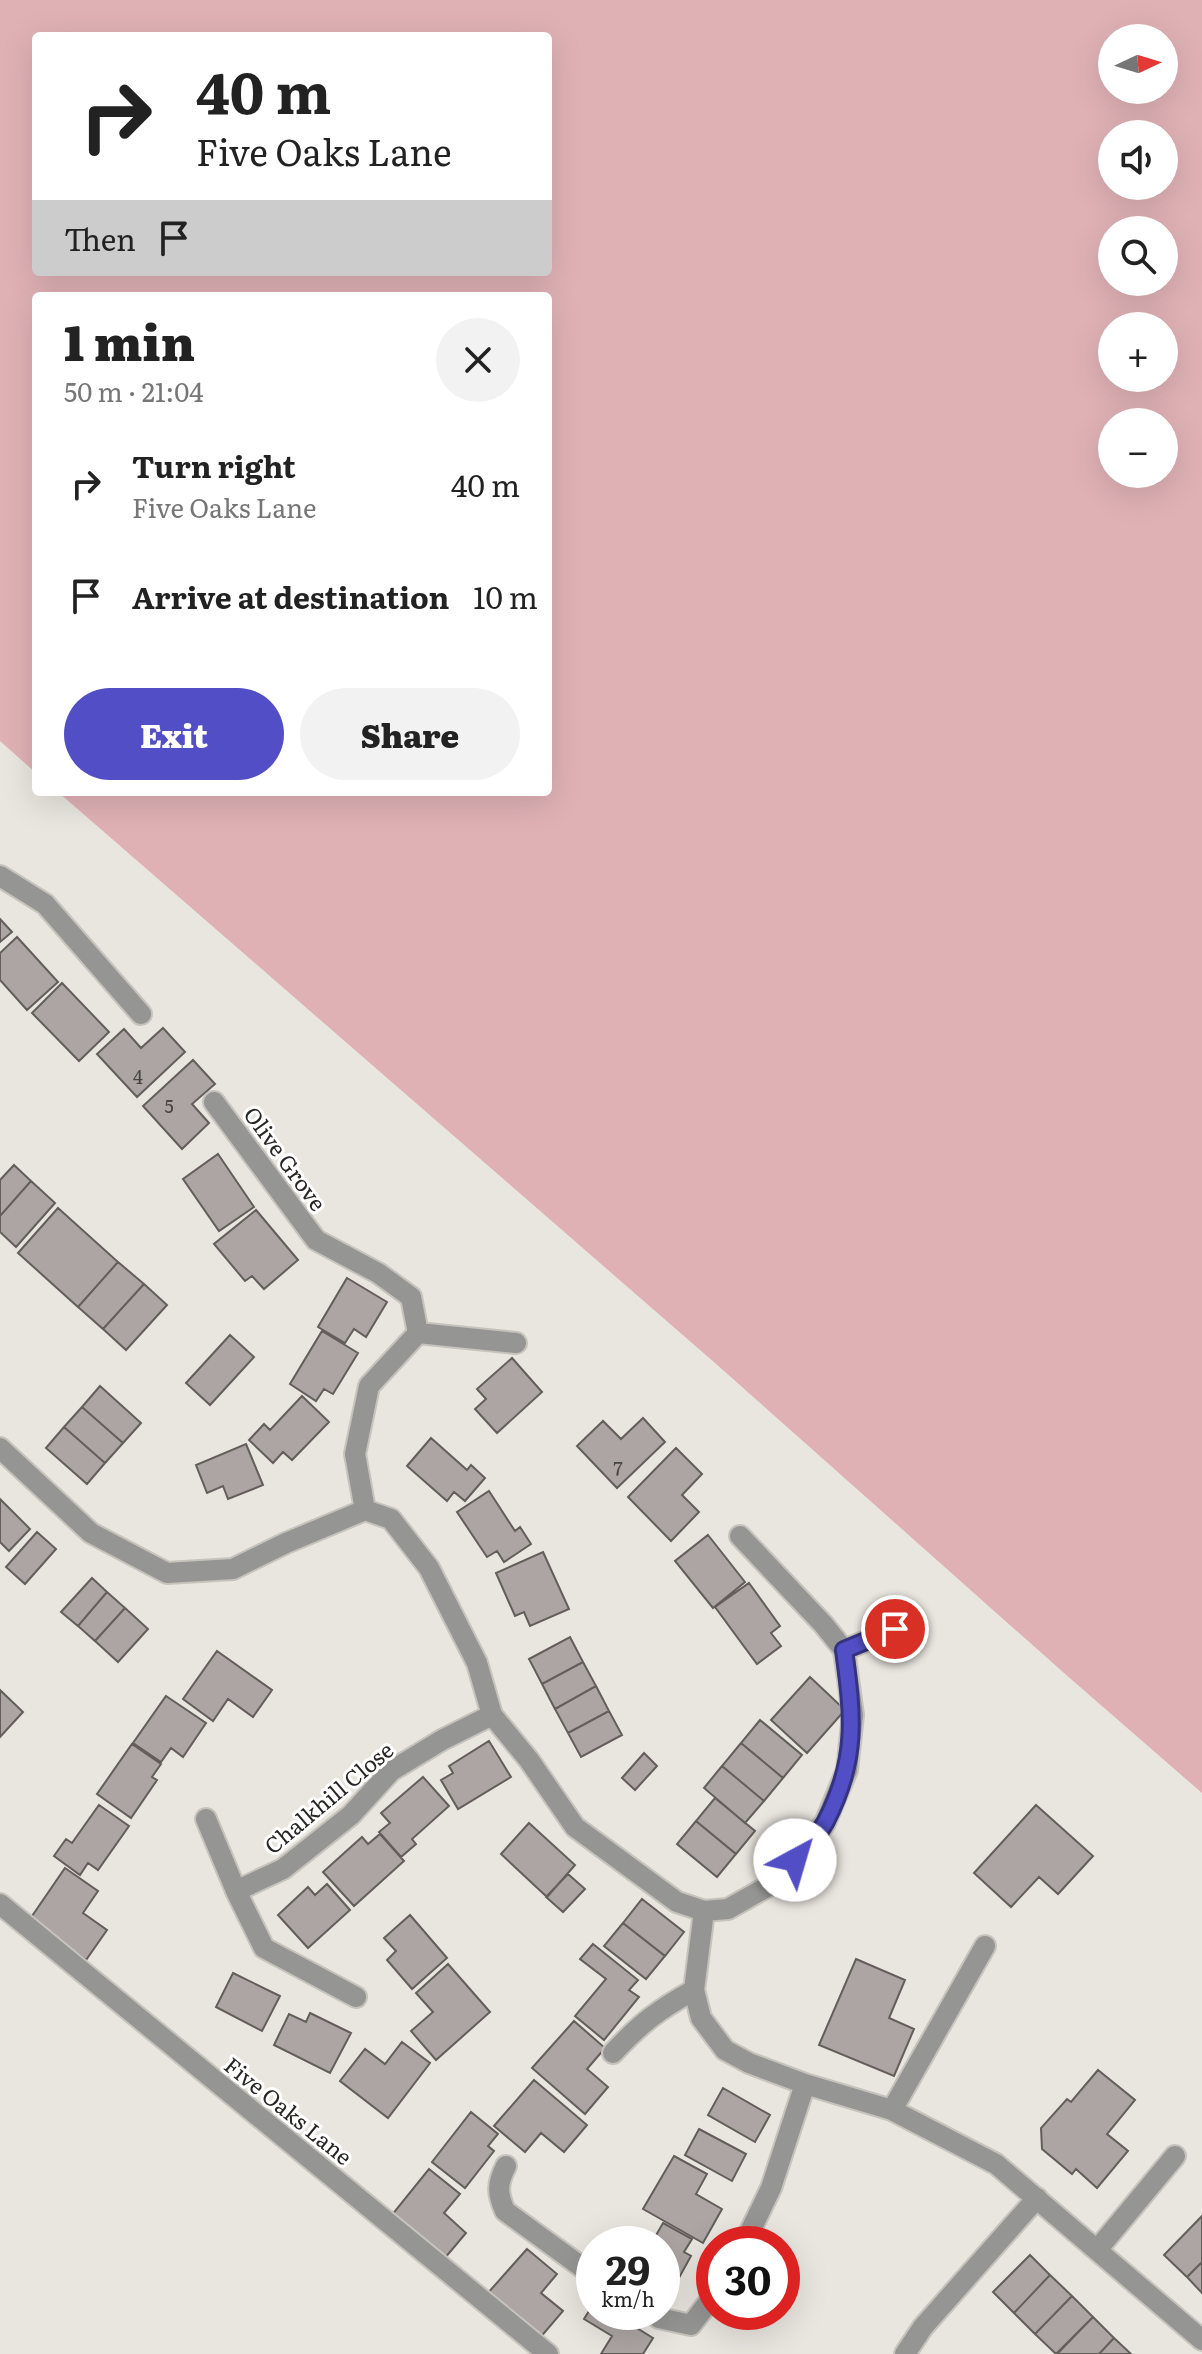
<!DOCTYPE html>
<html lang="en">
<head>
<meta charset="utf-8">
<style>
  body { margin:0; font-family:Literata,serif; background:#f2f2f2; color:#222; height:100vh; display:flex; flex-direction:column; font-size:30px; white-space:nowrap }
  * { box-sizing:border-box; margin:0 }
  p { font-size:26px; color:#767676 }
  .icon { flex:none; width:44px; height:44px; fill:none; stroke:currentColor; stroke-width:2; stroke-linecap:round; stroke-linejoin:round }
  .map { position:relative; flex:1; overflow:hidden }
  .side { position:absolute; left:32px; top:292px; width:520px; height:504px; display:flex; flex-direction:column; background:#fff; border-radius:8px; box-shadow:0 8px 32px #0002 }
  .side>* { flex:none }
  .top-card { position:absolute; left:32px; top:32px; width:520px; height:244px; border-radius:8px; box-shadow:0 8px 32px #0002; background:#fff; color:#222; overflow:hidden }
  .needle { width:52px; rotate:86deg }
  .buttons { position:absolute; left:1098px; top:24px; display:grid; gap:16px }
  .buttons a { display:grid; place-items:center; width:80px; height:80px; border-radius:50%; background:#fff; box-shadow:0 8px 32px #0002; font-size:40px }
  .speed { position:absolute; left:576px; top:2226px; display:flex; gap:16px; font-size:40px; font-weight:700; text-align:center }
  .speed>* { display:grid; place-content:center; width:104px; height:104px; border-radius:50%; background:#fff; box-shadow:0 8px 32px #0002; line-height:1 }
  .speed small { font-size:20px; font-weight:400 }
  .speed .limit { border:12px solid #d22; background:#fff; color:#111 }
  .pin { position:absolute; display:grid; place-items:center; width:68px; height:68px; color:#fff; margin:-34px; border:4px solid #fff; border-radius:50%; box-shadow:0 2px 8px #0007 }
  .me { position:absolute; width:88px; margin:-44px; rotate:39deg; stroke-linejoin:round; filter:drop-shadow(0 0 6px #0008) }
  .turn { display:flex; align-items:center; gap:28px; height:168px; padding:0 32px; font-size:36px }
  .turn .icon { width:104px; height:104px; stroke-width:2.5 }
  .turn b { display:block; font-size:56px; line-height:68px }
  .then { display:flex; align-items:center; height:76px; padding:0 32px; background:#0003; gap:16px; font-size:30px }
  .round { display:grid; place-items:center; flex:none; width:84px; height:84px; border-radius:42px; background:#f2f2f2 }
  .summary { display:flex; align-items:center; justify-content:space-between; height:136px; padding:0 32px }
  h1 { font-size:48px; font-weight:800; line-height:60px }
  .action { display:flex; gap:16px; margin-top:auto; padding:16px 32px }
  .action a { flex:1; height:92px; border-radius:48px; background:#524fc6; color:#fff; font-size:32px; font-weight:800; line-height:92px; text-align:center }
  .action a+a { background:#f2f2f2; color:#222 }
  ul { padding:0; list-style:none }
  li { display:flex; align-items:center; gap:24px; height:112px; padding:0 32px }
  li div { flex:1 }
  li b { display:block; font-size:30px }
  li em { font-style:normal }
  .map>svg:first-child { display:block }
  .green { fill:#dfb1b5; fill-rule:evenodd }
  .building { fill:#aca5a3; stroke:#645e5b; stroke-width:2 }
  .lines { fill:none; stroke-linecap:round; stroke-linejoin:round }
  .minor-casing { stroke:#c6c3bd; stroke-width:24 }
  .minor { stroke:#959593; stroke-width:20 }
  .route-casing { stroke:#353381; stroke-width:20 }
  .route { stroke:#524fc6; stroke-width:14 }
  .labels { text-anchor:middle; dominant-baseline:central; stroke-width:6; stroke-linejoin:round; paint-order:stroke }
  .number-label { font-size:18px; fill:#484644 }
  .street-label { font-size:22px; fill:#272624; stroke:#fff }
</style>
</head>
<body>
<div class="map">
<svg width="1202" height="2354" viewBox="0 0 1202 2354">
  <rect width="100%" height="100%" fill="#e9e5df"/>
  <!-- green -->
  <path class="green" d="M0,0h1202v1793l-138,-120 -349,-310 -657,-571h490v-496h-512v477l-36,-32zM548,36v236h-512v-236zM1112,38h52v52h-52zM1112,134h52v52h-52zM1112,230h52v52h-52zM1164,326v52h-52v-52zM1112,422h52v52h-52z"/>
  <!-- building -->
  <path class="building" d="M0,919l12,13 -12,10z
    M17,937l41,45 -31,28 -27,-30v-27z
    M62,983l47,49 -30,29 -47,-48z
    M163,1028l22,24 -48,45 -40,-43 27,-25 17,19z
    M193,1060l22,24 -23,20 17,19 -27,26 -39,-43z
    M218,1154l36,53 -35,24 -36,-52z
    M14,1165l17,16 -31,35v-36z
    M31,1181l24,22 -39,44 -16,-15v-16z
    M58,1208l60,54 -40,45 -60,-54z
    M256,1210l42,50 -34,29 -12,-13 -7,5 -31,-37z
    M118,1262l26,22 -41,45 -25,-22z
    M347,1278l40,24 -21,35 -12,-8 -9,14 -27,-16z
    M144,1284l23,21 -41,45 -23,-21z
    M322,1331l36,22 -25,41 -9,-5 -8,12 -26,-17z
    M230,1335l24,22 -44,48 -24,-22z
    M512,1358l30,34 -45,41 -22,-24 11,-10 -9,-10z
    M100,1386l41,37 -18,20 -41,-36z
    M302,1396l27,26 -37,38 -9,-8 -10,11 -24,-23 15,-16 6,6z
    M82,1407l41,36 -18,20 -41,-36z
    M643,1418l22,24 -48,46 -40,-42 26,-25 18,18z
    M64,1427l41,36 -18,21 -41,-36z
    M431,1438l36,32 4,-5 14,13 -20,23 -11,-9 -7,9 -40,-35z
    M246,1444l17,41 -35,14 -5,-13 -16,7 -11,-28z
    M676,1448l26,26 -20,21 17,17 -28,29 -43,-44z
    M489,1491l26,40 5,-4 11,17 -27,18 -7,-11 -10,6 -30,-45z
    M0,1499l30,30 -21,22 -9,-9z
    M37,1532l19,17 -31,35 -19,-17z
    M708,1535l37,47 -32,26 -38,-47z
    M543,1552l26,57 -39,17 -6,-14 -9,4 -19,-43z
    M92,1578l15,14 -29,34 -17,-14z
    M749,1583l31,43 -9,7 10,13 -24,18 -42,-57z
    M107,1592l18,16 -30,33 -17,-15z
    M125,1608l23,21 -30,33 -23,-21z
    M570,1637l13,25 -41,22 -13,-25z
    M217,1651l55,39 -19,27 -25,-18 -15,22 -30,-22z
    M583,1662l13,24 -41,23 -13,-25z
    M810,1677l35,33 -38,43 -36,-33z
    M596,1686l13,25 -41,22 -13,-24z
    M0,1690l23,22 -23,25z
    M166,1696l40,27 -23,34 -12,-9 -10,14 -28,-19z
    M609,1711l13,24 -41,22 -13,-24z
    M760,1720l42,35 -19,23 -42,-35z
    M489,1741l22,36 -53,32 -17,-29 12,-7 -4,-7z
    M741,1743l42,35 -19,23 -42,-35z
    M132,1744l29,20 -9,13 5,3 -26,38 -34,-24z
    M644,1753l13,13 -22,24 -13,-12z
    M722,1766l42,35 -19,22 -41,-35z
    M423,1777l26,29 -37,33 4,5 -15,13 -22,-25 11,-9 -9,-10z
    M715,1798l40,33 -19,23 -40,-33z
    M99,1805l30,21 -31,44 -10,-7 -8,12 -26,-19 12,-17 6,4z
    M1036,1805l57,51 -35,38 -19,-17 -28,30 -37,-34z
    M696,1821l40,33 -19,23 -40,-33z
    M529,1823l46,42 -28,32 -46,-43z
    M380,1834l24,27 -50,45 -31,-34 39,-35 6,7z
    M65,1868l33,23 -15,22 24,17 -21,30 -56,-41z
    M568,1874l17,15 -22,23 -17,-15z
    M327,1884l23,26 -42,38 -30,-33 30,-28 7,8z
    M642,1899l42,33 -19,24 -42,-33z
    M410,1915l37,43 -35,31 -25,-29 9,-9 -12,-13z
    M623,1923l42,33 -19,23 -42,-33z
    M593,1944l45,36 -9,10 10,7 -35,43 -29,-24 31,-37 -26,-20z
    M856,1959l49,21 -16,38 25,11 -20,47 -75,-31z
    M448,1964l42,48 -54,48 -25,-29 22,-19 -17,-19z
    M233,1973l47,23 -18,35 -46,-24z
    M310,2013l41,20 -21,40 -56,-28 15,-31 17,8z
    M574,2021l31,27 -18,21 21,18 -23,27 -53,-46z
    M402,2042l28,21 -42,55 -48,-37 25,-32 20,15z
    M1098,2070l37,30 -28,34 21,17 -31,37 -21,-19 -4,5 -30,-25 -1,-21 26,-29 4,3z
    M534,2080l53,45 -23,27 -23,-19 -16,19 -31,-26z
    M723,2088l47,27 -15,27 -47,-27z
    M471,2112l27,22 -10,12 6,5 -29,37 -33,-26z
    M699,2129l47,25 -14,27 -47,-26z
    M674,2156l33,18 -11,20 26,15 -19,34 -60,-34z
    M429,2169l31,25 -16,19 22,20 -22,26 -53,-43z
    M1202,2216v46l-15,15 -23,-22z
    M663,2223l29,16 -8,13 7,4 -22,40 -7,-4v-48h-11z
    M527,2249l30,25 -16,19 22,18 -24,28 -52,-45z
    M1030,2255l20,20 -36,38 -21,-21z
    M1202,2262v31l-15,-16z
    M1050,2275l22,21 -37,38 -21,-21z
    M1072,2296l21,21 -37,37 -21,-20z
    M594,2303v9h17l42,26 -10,16h-42l11,-18 -28,-17z
    M1093,2317l21,21 -15,16h-42z
    M1114,2338l17,16h-32z"/>
  <g class="lines">
    <!-- minor casing -->
    <g class="minor-casing">
      <path id="minor" d="M0,876l45,28 96,110
        M214,1102l102,138 62,33 33,24 7,36 -49,53 -14,68 10,56
        M418,1333l98,10
        M0,1448l91,85 76,40 66,-4 53,-26 79,-33 26,9 38,49 48,95 15,52 37,45 46,67 102,75 27,9 24,-2 53,-30 44,-56 22,-53 6,-55 -9,-65 -21,-26 -83,-88
        M844,1650l51,-21
        M206,1819l30,72
        M0,1904l548,450
        M704,1911l-10,79 7,28 24,32 24,13 56,21 87,26 104,54 206,176
        M356,1997l-92,-49 -28,-57 47,-22 68,-54 40,-44 51,-31 50,-25
        M613,2053c28,-30 45,-43 81,-63
        M892,2110l93,-164
        M506,2166c-9,18 -9,27 -1,45l89,65
        M744,2244l27,-56 34,-104
        M1097,2250l78,-94
        M650,2312l9,6 32,7 23,-30
        M905,2354l18,-27 114,-129"/>
    </g>
    <!-- minor -->
    <use href="#minor" class="minor"/>
  </g>
  <g class="lines">
    <!-- route casing -->
    <g class="route-casing">
      <path id="route" d="M795,1860c10,-12 24,-25 31,-39 32,-62 27,-105 18,-171l51,-21"/>
    </g>
    <!-- route -->
    <use href="#route" class="route"/>
  </g>
  <g class="labels">
    <!-- number labels -->
    <g class="number-label">
      <text x="138" y="1076">4</text>
      <text x="169" y="1105">5</text>
      <text x="618" y="1467">7</text>
    </g>
    <!-- street labels -->
    <g class="street-label">
      <text transform="translate(286 1158) rotate(54)">Olive Grove</text>
      <text transform="translate(328 1797) rotate(-40)">Chalkhill Close</text>
      <text transform="translate(289 2110) rotate(39)">Five Oaks Lane</text>
    </g>
  </g>
</svg>
<div class="buttons">
<a><svg class="needle" viewBox="-14 -14 28 28"><path d="M0-13l5 13h-10z" fill="#e53935"/><path d="M0 13l5-13h-10z" fill="#767676"/></svg></a>
<a><svg class="icon" aria-label="sound" viewBox="0 0 24 24"><path d="M4 9h4l5-4v14l-5-4H4zM17 9q2 3 0 6"/></svg></a>
<a><svg class="icon" aria-label="search" viewBox="0 0 24 24"><circle cx="10" cy="10" r="6"/><path d="M15 15l6 6"/></svg></a>
<a>+</a>
<a>−</a>
</div>
<div class="speed"><div>29<small>km/h</small></div><div class="limit">30</div></div>
<div class="pin" style="left:895px;top:1629px;background:#d93025"><svg class="icon" aria-label="arrive" viewBox="0 0 24 24"><path d="M6 21V4h12l-3 4 3 4H6"/></svg></div>
<svg class="me" style="left:795px;top:1860px" viewBox="-20 -20 40 40"><circle r="19" fill="#fff"/><path d="M0-13L10 11 0 6-10 11z" fill="#524fc6"/></svg>
<div class="top-card">
<div class="turn"><svg class="icon" aria-label="right" viewBox="0 0 24 24"><path d="M7 20v-9h11M14 6l5 5-5 5"/></svg><div><b>40 m</b>Five Oaks Lane</div></div>
<div class="then">Then<svg class="icon" aria-label="arrive" viewBox="0 0 24 24"><path d="M6 21V4h12l-3 4 3 4H6"/></svg></div>
</div>
<section class="side">
<div class="summary"><div><h1>1 min</h1><p>50 m · 21:04</p></div><a class="round"><svg class="icon" aria-label="close" viewBox="0 0 24 24"><path d="M6 6l12 12M18 6L6 18"/></svg></a></div>
<ul>
<li><svg class="icon" aria-label="right" viewBox="0 0 24 24"><path d="M7 20v-9h11M14 6l5 5-5 5"/></svg><div><b>Turn right</b><p>Five Oaks Lane</p></div><em>40 m</em></li>
<li><svg class="icon" aria-label="arrive" viewBox="0 0 24 24"><path d="M6 21V4h12l-3 4 3 4H6"/></svg><div><b>Arrive at destination</b></div><em>10 m</em></li>
</ul>
<div class="action"><a>Exit</a><a>Share</a></div>
</section>
</div>
</body>
</html>
